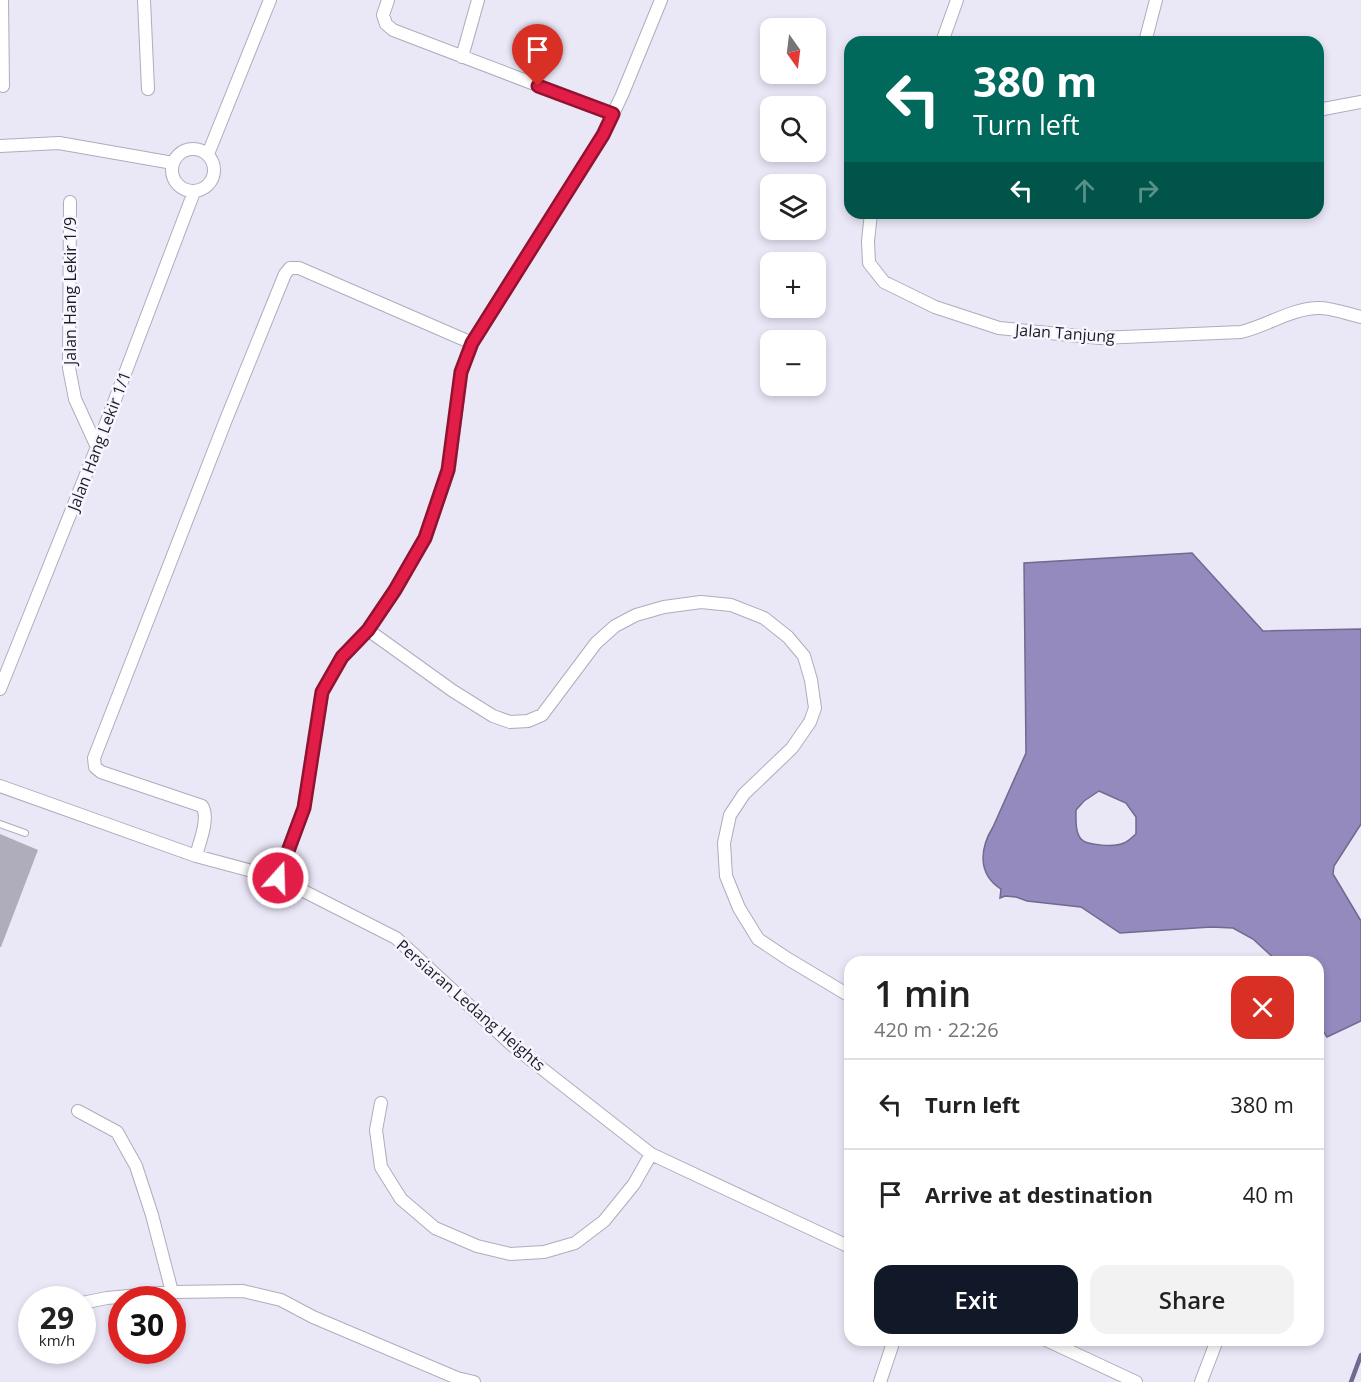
<!DOCTYPE html>
<html lang="en">
<head>
<meta charset="utf-8">
<style>
  body { margin:0; font-family:"Open Sans",sans-serif; background:#f2f2f2; color:#222; height:100vh; display:flex; flex-direction:column; font-size:22px; white-space:nowrap }
  * { box-sizing:border-box; margin:0 }
  p { font-size:20px; color:#767676 }
  .icon { flex:none; width:33px; height:33px; fill:none; stroke:currentColor; stroke-width:2; stroke-linecap:round; stroke-linejoin:round }
  .map { position:relative; flex:1; overflow:hidden }
  .drawer { position:absolute; left:844px; top:956px; width:480px; height:390px; display:flex; flex-direction:column; background:#fff; border-radius:18px; box-shadow:0 3px 9px #0003 }
  .drawer>* { flex:none }
  .banner { position:absolute; left:844px; top:36px; width:480px; height:183px; border-radius:18px; box-shadow:0 3px 9px #0003; background:#00695c; color:#fff; overflow:hidden }
  .needle { width:39px; rotate:166deg }
  .controls { position:absolute; left:760px; top:18px; display:grid; gap:12px }
  .controls a { display:grid; place-items:center; width:66px; height:66px; border-radius:12px; background:#fff; box-shadow:0 3px 9px #0003; font-size:30px }
  .speed { position:absolute; left:18px; top:1286px; display:flex; gap:12px; font-size:30px; font-weight:700; text-align:center }
  .speed>* { display:grid; place-content:center; width:78px; height:78px; border-radius:50%; background:#fff; box-shadow:0 3px 9px #0003; line-height:1 }
  .speed small { font-size:15px; font-weight:400 }
  .speed .limit { border:9px solid #d22; background:#fff; color:#111 }
  .pin { position:absolute; display:grid; place-items:center; width:51px; height:51px; color:#fff; margin:-62px -26px; border-radius:50% 50% 50% 0; rotate:-45deg; box-shadow:0 0 6px #0007 }
  .pin .icon { rotate:45deg }
  .me { position:absolute; width:66px; margin:-33px; rotate:20deg; stroke-linejoin:round; filter:drop-shadow(0 0 4px #0008) }
  .turn { display:flex; align-items:center; gap:21px; height:126px; padding:0 30px; font-size:27px }
  .turn .icon { width:78px; height:78px; stroke-width:2.5 }
  .turn b { display:block; font-size:42px; line-height:51px }
  .lanes { display:flex; align-items:center; height:57px; padding:0 30px; background:#0003; justify-content:center; gap:30px; direction:ltr }
  .lanes .off { opacity:.35 }
  .round { display:grid; place-items:center; flex:none; width:63px; height:63px; border-radius:18px; background:#f2f2f2 }
  .overview { display:flex; align-items:center; justify-content:space-between; height:102px; padding:0 30px }
  h1 { font-size:36px; font-weight:600; line-height:45px }
  .primary-button { display:flex; gap:12px; margin-top:auto; padding:12px 30px }
  .primary-button a { flex:1; height:69px; border-radius:18px; background:#111827; color:#fff; font-size:24px; font-weight:600; line-height:69px; text-align:center }
  .primary-button a+a { background:#f2f2f2; color:#222 }
  ul { padding:0; list-style:none }
  li { display:flex; align-items:center; gap:18px; height:90px; padding:0 30px; border-top:2px solid #e0e0e0 }
  li div { flex:1 }
  li b { display:block; font-size:22px }
  li em { font-style:normal }
  .map>svg:first-child { display:block }
  .water { fill:#958abd; stroke:#71698f; stroke-width:1.5; fill-rule:evenodd }
  .lines { fill:none; stroke-linecap:round; stroke-linejoin:round }
  .stream { stroke:#71698f; stroke-width:4.5 }
  .building { fill:#afacbc }
  .lane-casing { stroke:#afacbc; stroke-width:8 }
  .street-casing { stroke:#afacbc; stroke-width:14 }
  .lane { stroke:#fff; stroke-width:6 }
  .street { stroke:#fff; stroke-width:12 }
  .route-casing { stroke:#92132f; stroke-width:15 }
  .route { stroke:#e11d48; stroke-width:10 }
  .labels { text-anchor:middle; dominant-baseline:central; stroke-width:5; stroke-linejoin:round; paint-order:stroke }
  .street-label { font-size:16px; fill:#1e1d23; stroke:#f7f5ff }
</style>
</head>
<body>
<div class="map">
<svg width="1361" height="1382" viewBox="0 0 1361 1382">
  <rect width="100%" height="100%" fill="#eae7f7"/>
  <!-- water -->
  <path class="water" d="M1192,553l71,78 98,-2v195l-27,42 -1,8 28,47v100l-34,16 -8,-12 -1,-63 -41,-1 -24,-22 -20,-11 -22,-1 -91,6 -39,-26 -54,-6 -11,-4 -11,-1 -5,2 1,-9c-24,-15 -21,-41 -8,-62l33,-74 -2,-190zM1099,791l27,12 10,14v17c-4,3 -7,7 -12,9 -8,4 -37,3 -43,-4 -6,-7 -5,-20 -5,-29l8,-9z"/>
  <g class="lines">
    <!-- stream -->
    <path class="stream" d="M1351,1382l10,-27"/>
  </g>
  <!-- building -->
  <path class="building" d="M0,834l38,16 -37,97h-1z"/>
  <g class="lines">
    <!-- lane casing -->
    <g class="lane-casing">
      <path id="lane" d="M0,824l25,9"/>
    </g>
    <!-- street casing -->
    <g class="street-casing">
      <path id="street" d="M2,0l1,86
        M144,0l4,89
        M388,0l-5,15 3,9 7,6 220,84
        M942,42l15,-42
        M1145,42l11,-42
        M462,57l16,-57
        M1318,110l43,-8
        M0,146l59,-3 114,20
        M172 170a21 21 0 1 1 42 0a21 21 0 1 1-42 0Z
        M208,154l62,-154
        M70,202l-1,166 6,31 22,48
        M871,213l-3,28 1,22 15,19 51,25 64,21 101,10 141,-6c26,-6 51,-24 78,-24 14,0 28,6 42,9
        M368,630l85,61 40,25 17,6 18,-1 14,-6 54,-72 19,-17 21,-11 28,-8 37,-5 30,3 33,13 24,19 16,19 7,24 4,28 -5,14 -18,26 -48,46 -14,21 -6,28 2,33 13,32 19,31 30,20 62,37
        M0,689l97,-242 97,-255
        M0,786l196,70 82,22 118,60 116,107 139,109 199,93
        M196,856c3,-13 14,-38 6,-50l-101,-34 -6,-5 -1,-9 131,-336 60,-148 5,-6h9l173,75
        M278,878l26,-70 18,-116 20,-35 26,-27 27,-40 30,-52 24,-69 12,-97 11,-29 131,-208 19,-40 39,-95
        M381,1103l-5,27 5,37 20,32 34,29 42,18 33,8 34,-2 31,-9 29,-22 30,-37 17,-30
        M78,1111l39,21 19,34 16,49 20,77 71,-1 38,9 32,17 144,61 17,4
        M82,1303l25,-5 65,-6
        M29,1313l3,-1
        M1046,1340l90,42
        M880,1382l14,-42
        M1201,1382l16,-42"/>
    </g>
    <!-- lane -->
    <use href="#lane" class="lane"/>
    <!-- street -->
    <use href="#street" class="street"/>
  </g>
  <g class="lines">
    <!-- route casing -->
    <g class="route-casing">
      <path id="route" d="M278,878l26,-70 18,-116 20,-35 26,-27 27,-40 30,-52 23,-68 13,-98 11,-29 131,-208 10,-21 -75,-28"/>
    </g>
    <!-- route -->
    <use href="#route" class="route"/>
  </g>
  <g class="labels">
    <!-- street labels -->
    <g class="street-label">
      <text transform="translate(70 291) rotate(-90)">Jalan Hang Lekir 1/9</text>
      <text transform="translate(1065 333) rotate(4)">Jalan Tanjung</text>
      <text transform="translate(99 441) rotate(-69)">Jalan Hang Lekir 1/1</text>
      <text transform="translate(471 1005) rotate(41)">Persiaran Ledang Heights</text>
    </g>
  </g>
</svg>
<div class="controls">
<a><svg class="needle" viewBox="-14 -14 28 28"><path d="M0-13l5 13h-10z" fill="#e53935"/><path d="M0 13l5-13h-10z" fill="#767676"/></svg></a>
<a><svg class="icon" aria-label="search" viewBox="0 0 24 24"><circle cx="10" cy="10" r="6"/><path d="M15 15l6 6"/></svg></a>
<a><svg class="icon" aria-label="layers" viewBox="0 0 24 24"><path d="M12 4l9 5-9 5-9-5zM3 14l9 5 9-5"/></svg></a>
<a>+</a>
<a>−</a>
</div>
<div class="speed"><div>29<small>km/h</small></div><div class="limit">30</div></div>
<div class="pin" style="left:538px;top:86px;background:#d93025"><svg class="icon" aria-label="arrive" viewBox="0 0 24 24"><path d="M6 21V4h12l-3 4 3 4H6"/></svg></div>
<svg class="me" style="left:278px;top:878px" viewBox="-20 -20 40 40"><circle r="17" fill="#e11d48" stroke="#fff" stroke-width="3"/><path d="M0-11L8 9 0 5-8 9z" fill="#fff"/></svg>
<div class="banner">
<div class="turn"><svg class="icon" aria-label="left" viewBox="0 0 24 24"><path d="M17 20v-9H6M10 6l-5 5 5 5"/></svg><div><b>380 m</b>Turn left</div></div>
<div class="lanes"><svg class="icon" aria-label="left" viewBox="0 0 24 24"><path d="M17 20v-9H6M10 6l-5 5 5 5"/></svg><svg class="icon off" aria-label="ahead" viewBox="0 0 24 24"><path d="M12 20V5M6 11l6-6 6 6"/></svg><svg class="icon off" aria-label="right" viewBox="0 0 24 24"><path d="M7 20v-9h11M14 6l5 5-5 5"/></svg></div>
</div>
<section class="drawer">
<div class="overview"><div><h1>1 min</h1><p>420 m · 22:26</p></div><a class="round" style="background:#d93025;color:#fff"><svg class="icon" aria-label="close" viewBox="0 0 24 24"><path d="M6 6l12 12M18 6L6 18"/></svg></a></div>
<ul>
<li><svg class="icon" aria-label="left" viewBox="0 0 24 24"><path d="M17 20v-9H6M10 6l-5 5 5 5"/></svg><div><b>Turn left</b></div><em>380 m</em></li>
<li><svg class="icon" aria-label="arrive" viewBox="0 0 24 24"><path d="M6 21V4h12l-3 4 3 4H6"/></svg><div><b>Arrive at destination</b></div><em>40 m</em></li>
</ul>
<div class="primary-button"><a>Exit</a><a>Share</a></div>
</section>
</div>
</body>
</html>
